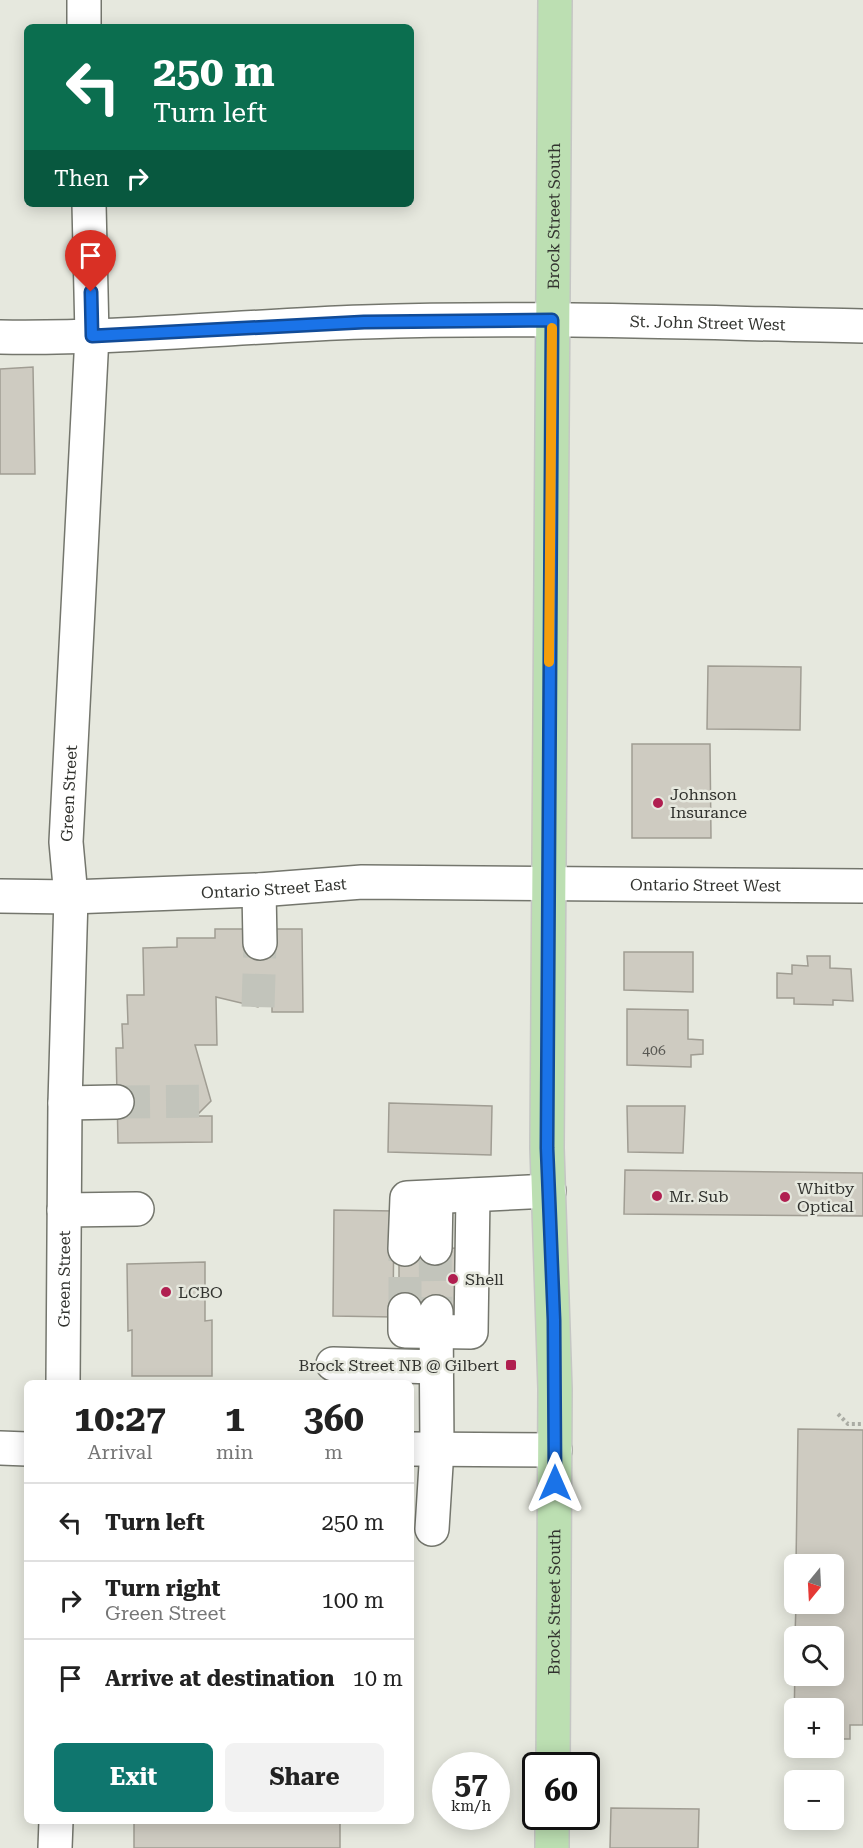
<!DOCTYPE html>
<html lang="en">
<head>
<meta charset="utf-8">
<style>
  body { margin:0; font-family:"Roboto Serif",serif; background:#f2f2f2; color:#222; height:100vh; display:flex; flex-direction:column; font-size:22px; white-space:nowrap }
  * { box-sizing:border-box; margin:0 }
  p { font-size:20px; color:#767676 }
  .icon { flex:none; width:33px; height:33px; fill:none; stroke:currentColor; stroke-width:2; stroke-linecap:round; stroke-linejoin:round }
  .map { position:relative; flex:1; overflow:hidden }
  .side { position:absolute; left:24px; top:1380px; width:390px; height:444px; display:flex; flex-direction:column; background:#fff; border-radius:9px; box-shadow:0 3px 15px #0003 }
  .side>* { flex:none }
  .banner { position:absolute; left:24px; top:24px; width:390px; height:183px; border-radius:9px; box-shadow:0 3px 15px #0003; background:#0b6e4f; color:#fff; overflow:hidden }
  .needle { width:39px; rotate:198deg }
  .buttons { position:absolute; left:784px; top:1554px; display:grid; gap:12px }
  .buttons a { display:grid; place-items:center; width:60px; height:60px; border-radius:9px; background:#fff; box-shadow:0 3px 15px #0003; font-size:30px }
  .speed { position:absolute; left:432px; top:1752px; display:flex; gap:12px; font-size:30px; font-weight:700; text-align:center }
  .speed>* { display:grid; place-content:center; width:78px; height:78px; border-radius:50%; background:#fff; box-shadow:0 3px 15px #0003; line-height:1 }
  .speed small { font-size:15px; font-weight:400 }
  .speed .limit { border:3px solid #111; border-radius:9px; background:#fff; color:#111 }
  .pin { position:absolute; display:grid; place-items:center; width:51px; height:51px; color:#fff; margin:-62px -26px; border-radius:50% 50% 50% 0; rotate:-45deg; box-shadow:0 0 6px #0007 }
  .pin .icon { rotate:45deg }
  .me { position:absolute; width:66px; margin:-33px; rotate:0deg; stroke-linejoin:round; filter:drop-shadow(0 0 4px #0008) }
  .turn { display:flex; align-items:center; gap:21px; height:126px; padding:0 30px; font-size:27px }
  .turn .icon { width:78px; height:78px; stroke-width:2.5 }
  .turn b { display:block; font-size:42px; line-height:51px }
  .then { display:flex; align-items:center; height:57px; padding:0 30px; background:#0003; gap:12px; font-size:22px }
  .eta { display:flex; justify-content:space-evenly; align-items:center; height:102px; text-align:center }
  .eta b { font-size:36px; font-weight:700; line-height:42px }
  .cta { display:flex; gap:12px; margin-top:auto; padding:12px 30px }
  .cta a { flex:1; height:69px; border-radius:9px; background:#0f766e; color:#fff; font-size:24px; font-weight:700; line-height:69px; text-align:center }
  .cta a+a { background:#f2f2f2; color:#222 }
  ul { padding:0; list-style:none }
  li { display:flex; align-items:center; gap:18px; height:78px; padding:0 30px; border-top:2px solid #e0e0e0 }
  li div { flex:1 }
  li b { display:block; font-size:22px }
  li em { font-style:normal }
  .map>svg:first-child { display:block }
  .building { fill:#cecbc1; stroke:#a09d93; stroke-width:1.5 }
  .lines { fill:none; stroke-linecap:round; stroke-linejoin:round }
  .minor-tunnel { stroke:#c2c4bb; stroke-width:33; stroke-dasharray:33 16; stroke-linecap:butt }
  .minor-casing { stroke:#74766d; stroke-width:36 }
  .major-casing { stroke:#c5c6c4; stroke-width:36 }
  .path { stroke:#aaaca4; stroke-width:4; stroke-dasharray:3 3; stroke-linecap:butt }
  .minor { stroke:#fff; stroke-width:33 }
  .major { stroke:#bcdfb2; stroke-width:33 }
  .route-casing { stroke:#114b97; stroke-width:15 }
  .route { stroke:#1a73e8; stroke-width:10 }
  .slow { stroke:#f59e0b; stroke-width:10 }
  .poi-dot { fill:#b01f50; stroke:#e6e8de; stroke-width:2 }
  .labels { text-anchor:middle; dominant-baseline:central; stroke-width:5; stroke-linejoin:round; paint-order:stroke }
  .number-label { font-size:14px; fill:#585853 }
  .street-label { font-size:16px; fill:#31322e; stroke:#e6e8de }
  .poi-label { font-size:16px; fill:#31322e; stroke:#e6e8de; text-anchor:start }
</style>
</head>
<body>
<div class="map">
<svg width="863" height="1848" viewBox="0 0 863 1848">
  <rect width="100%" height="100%" fill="#e6e8de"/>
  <!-- building -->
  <path class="building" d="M33,367l2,107h-35v-105z
    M708,666l93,1 -1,63 -93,-1z
    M632,744h78l1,94h-79z
    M215,929h87l1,83h-31v-16l-14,11 -42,-10 1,48h-22l16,56 -15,15h16v26l-94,1 -2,-95h7l-1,-24h6l-1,-29h17l-1,-47 34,-1v-9h38z
    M624,952h69v40l-69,-2z
    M807,956h23v12l21,1 2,32 -20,-1v5l-39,-1v-6h-17v-25l15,1v-9l16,1z
    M627,1009l61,1v29l15,1v14l-12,1v12l-64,-2z
    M389,1103l103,3 -1,49 -103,-3z
    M627,1106h58l-2,47 -55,-1z
    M625,1170l238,3v43l-239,-2z
    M334,1210l60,1 -1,106 -60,-1z
    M461,1248l1,62h-63v-61z
    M205,1262v59l7,-1v56h-80v-46l-4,1 -1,-67z
    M798,1429l65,1v295h-13v14h-16v-31h-39l-1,16 1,-59v11h39v-40h-39l1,-32h38v-40h-38z
    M611,1808l88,1 -1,39h-88z
    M134,1821h206v27h-206z"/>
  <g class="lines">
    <!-- minor-tunnel -->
    <path class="minor-tunnel" d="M258,1007l2,-64
      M117,1102l94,-1
      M435,1248l1,62
      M405,1310v-61"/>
    <!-- minor casing -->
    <g class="minor-casing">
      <g id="minor">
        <path d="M84,0v27"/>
        <path id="s1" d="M0,337c121,2 242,-11 363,-15 167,-6 334,1 500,4"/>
        <path d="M259,890l1,53"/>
        <path id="s2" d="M0,896l71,1 188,-7 103,-8 501,4"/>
        <path d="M65,1103l52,-1"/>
        <path d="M64,1210l73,-1"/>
        <path d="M435,1248l1,-51"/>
        <path d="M405,1249l2,-51 142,-7"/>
        <path d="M405,1310v21l66,1 2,-137"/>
        <path d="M333,1364l103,3"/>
        <path id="s3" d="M63,1383l2,-280 6,-206 -5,-55 26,-506 -3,-132"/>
        <path d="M0,1448l27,1"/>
        <path d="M411,1449l144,1"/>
        <path d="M432,1529l5,-80 -1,-137"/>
        <path d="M55,1848l1,-27"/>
      </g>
    </g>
    <!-- major casing -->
    <g class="major-casing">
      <g id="major">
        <path id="s4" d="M553,1766l2,-377 -8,-241 8,-1148"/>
        <path d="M552,1848v-32"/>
      </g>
    </g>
    <!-- path -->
    <path class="path" d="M838,1414l10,10h15"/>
    <!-- minor -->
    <use href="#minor" class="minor"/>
    <!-- major -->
    <use href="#major" class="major"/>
  </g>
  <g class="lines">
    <!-- route casing -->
    <g class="route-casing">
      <path id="route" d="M91,292l1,44 272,-14 188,-2 -5,828 7,172 1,163"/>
    </g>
    <!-- route -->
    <use href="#route" class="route"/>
    <!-- slow -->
    <path class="slow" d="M549,662l3,-334"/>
  </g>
  <!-- markers -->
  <g class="poi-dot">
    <circle cx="658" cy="803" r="6"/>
    <circle cx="657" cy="1196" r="6"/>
    <circle cx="785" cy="1197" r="6"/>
    <circle cx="453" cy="1279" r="6"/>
    <circle cx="166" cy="1292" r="6"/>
    <rect x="505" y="1359" width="12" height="12" rx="3"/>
  </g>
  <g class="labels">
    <!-- number labels -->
    <g class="number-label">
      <text x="654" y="1050">406</text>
    </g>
    <!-- street labels -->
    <g class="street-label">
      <text stroke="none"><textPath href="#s4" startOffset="1550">Brock Street South</textPath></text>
      <text stroke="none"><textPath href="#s1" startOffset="708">St. John Street West</textPath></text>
      <text stroke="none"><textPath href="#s3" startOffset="590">Green Street</textPath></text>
      <text stroke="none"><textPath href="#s2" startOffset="706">Ontario Street West</textPath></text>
      <text stroke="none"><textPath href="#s2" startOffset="274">Ontario Street East</textPath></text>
      <text stroke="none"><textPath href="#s3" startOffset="104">Green Street</textPath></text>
      <text stroke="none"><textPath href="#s4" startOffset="164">Brock Street South</textPath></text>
    </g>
    <!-- poi labels -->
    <g class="poi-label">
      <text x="670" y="794">Johnson<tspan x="670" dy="18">Insurance</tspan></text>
      <text x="797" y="1188">Whitby<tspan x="797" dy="18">Optical</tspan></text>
      <text x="669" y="1196">Mr. Sub</text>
      <text x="465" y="1279">Shell</text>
      <text x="178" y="1292">LCBO</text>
      <text x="499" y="1365" text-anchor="end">Brock Street NB @ Gilbert</text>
    </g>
  </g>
</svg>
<div class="buttons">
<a><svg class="needle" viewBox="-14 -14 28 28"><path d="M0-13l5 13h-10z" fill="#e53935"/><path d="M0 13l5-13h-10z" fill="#767676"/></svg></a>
<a><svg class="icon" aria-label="search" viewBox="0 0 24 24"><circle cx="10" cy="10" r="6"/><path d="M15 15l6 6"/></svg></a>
<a>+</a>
<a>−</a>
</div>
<div class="speed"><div>57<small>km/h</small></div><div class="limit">60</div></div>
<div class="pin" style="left:91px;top:292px;background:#d93025"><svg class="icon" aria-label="arrive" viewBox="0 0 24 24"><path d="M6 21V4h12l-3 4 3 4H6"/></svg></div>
<svg class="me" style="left:555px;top:1483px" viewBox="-20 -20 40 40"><path d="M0-17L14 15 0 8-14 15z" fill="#1a73e8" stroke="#fff" stroke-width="4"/></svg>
<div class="banner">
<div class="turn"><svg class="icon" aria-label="left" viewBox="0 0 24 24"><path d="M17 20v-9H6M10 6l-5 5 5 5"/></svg><div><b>250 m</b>Turn left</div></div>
<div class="then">Then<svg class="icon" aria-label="right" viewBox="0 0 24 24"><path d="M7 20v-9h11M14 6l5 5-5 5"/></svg></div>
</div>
<section class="side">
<div class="eta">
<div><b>10:27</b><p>Arrival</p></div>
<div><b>1</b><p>min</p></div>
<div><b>360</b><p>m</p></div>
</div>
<ul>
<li><svg class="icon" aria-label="left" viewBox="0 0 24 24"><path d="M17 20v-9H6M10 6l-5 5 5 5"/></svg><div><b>Turn left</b></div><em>250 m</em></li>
<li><svg class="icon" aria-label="right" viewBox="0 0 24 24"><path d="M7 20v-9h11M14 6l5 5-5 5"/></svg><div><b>Turn right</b><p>Green Street</p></div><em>100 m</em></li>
<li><svg class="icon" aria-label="arrive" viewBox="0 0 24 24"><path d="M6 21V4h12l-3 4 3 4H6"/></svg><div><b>Arrive at destination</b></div><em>10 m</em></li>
</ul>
<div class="cta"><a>Exit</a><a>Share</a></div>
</section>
</div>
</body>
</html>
